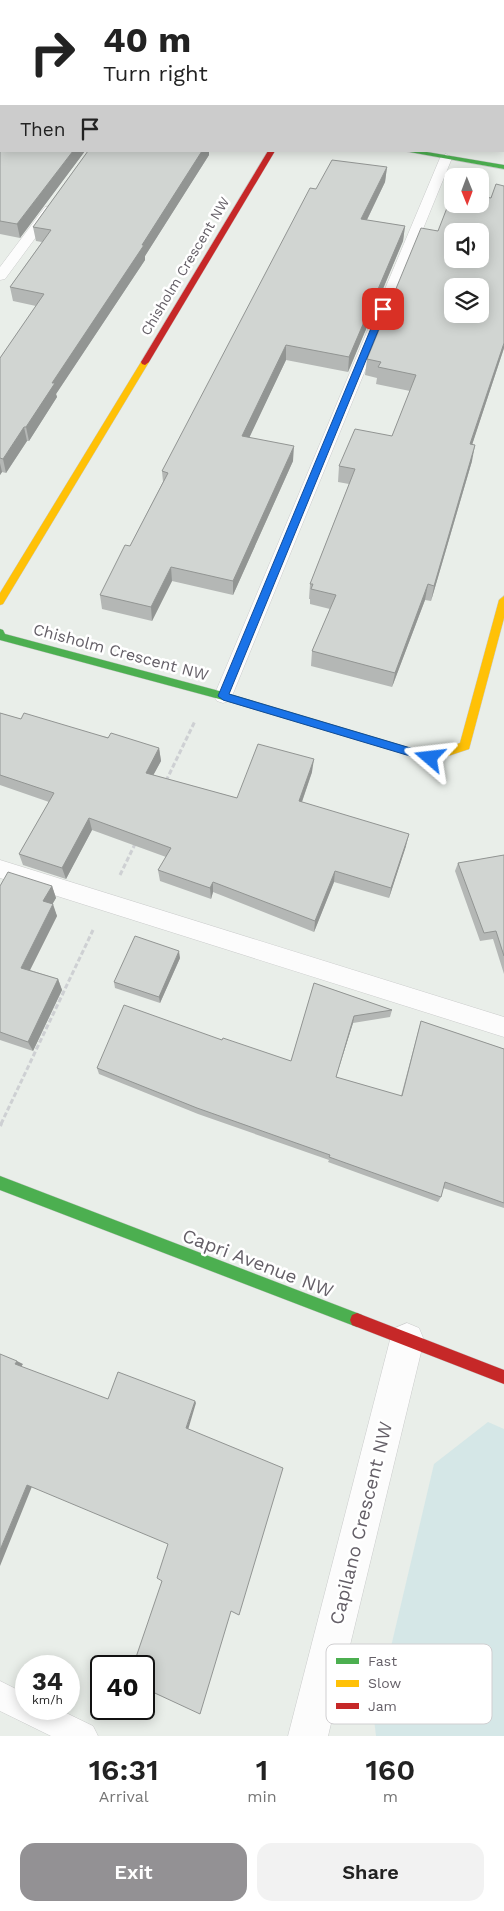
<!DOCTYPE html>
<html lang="en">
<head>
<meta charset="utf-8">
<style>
  body { margin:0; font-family:"Work Sans",sans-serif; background:#f2f2f2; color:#222; height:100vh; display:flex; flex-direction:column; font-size:19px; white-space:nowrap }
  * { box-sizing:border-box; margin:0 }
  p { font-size:16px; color:#767676 }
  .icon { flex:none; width:28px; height:28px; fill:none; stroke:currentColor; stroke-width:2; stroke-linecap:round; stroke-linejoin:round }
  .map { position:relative; height:1736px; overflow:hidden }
  .side { display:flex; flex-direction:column; background:#fff; flex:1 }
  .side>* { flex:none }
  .hud { position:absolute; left:0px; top:0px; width:505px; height:152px; box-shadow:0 2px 12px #0003; background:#fff; color:#222; overflow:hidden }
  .needle { width:32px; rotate:179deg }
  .fabs { position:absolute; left:444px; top:168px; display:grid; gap:10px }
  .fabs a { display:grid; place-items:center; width:45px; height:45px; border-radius:10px; background:#fff; box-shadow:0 2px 12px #0003; font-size:25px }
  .speed { position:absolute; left:15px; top:1655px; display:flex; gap:10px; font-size:25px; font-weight:700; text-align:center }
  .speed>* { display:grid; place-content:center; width:65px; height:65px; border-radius:50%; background:#fff; box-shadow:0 2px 12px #0003; line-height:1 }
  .speed small { font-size:12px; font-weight:400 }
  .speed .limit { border:2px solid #111; border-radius:8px; background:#fff; color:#111 }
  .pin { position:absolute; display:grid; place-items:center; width:42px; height:42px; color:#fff; margin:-21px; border-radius:10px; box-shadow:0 2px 8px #0006 }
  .me { position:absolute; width:55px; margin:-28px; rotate:287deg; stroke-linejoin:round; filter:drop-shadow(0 0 4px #0008) }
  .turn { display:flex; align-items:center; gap:18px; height:105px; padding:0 20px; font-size:22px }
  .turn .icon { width:65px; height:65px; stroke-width:2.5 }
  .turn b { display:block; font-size:35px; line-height:42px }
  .then { display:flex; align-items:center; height:48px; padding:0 20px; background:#0003; gap:10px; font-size:19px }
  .eta { display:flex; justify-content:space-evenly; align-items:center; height:85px; text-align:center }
  .eta b { font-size:30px; font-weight:600; line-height:35px }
  .primary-button { display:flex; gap:10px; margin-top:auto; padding:10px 20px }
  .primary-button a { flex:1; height:58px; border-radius:15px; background:#939194; color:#fff; font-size:20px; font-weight:600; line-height:58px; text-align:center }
  .primary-button a+a { background:#f2f2f2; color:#222 }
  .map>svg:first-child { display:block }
  .green { fill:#d5e7e7 }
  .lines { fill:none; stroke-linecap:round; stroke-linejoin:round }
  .lane-casing { stroke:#cacbcb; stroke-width:1 }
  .street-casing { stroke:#cacbcb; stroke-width:1 }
  .fast-casing { stroke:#cacbca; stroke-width:1 }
  .slow-casing { stroke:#cacbca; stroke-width:1 }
  .jam-casing { stroke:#cacbca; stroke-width:1 }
  .path-far1 { stroke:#ced0d3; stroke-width:3; stroke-dasharray:5 2.5; stroke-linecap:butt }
  .path { stroke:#ced0d3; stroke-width:4; stroke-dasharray:6 3; stroke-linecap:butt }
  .lane { fill:#fcfcfc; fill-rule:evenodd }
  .street { fill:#fcfcfc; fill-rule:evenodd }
  .fast { fill:#4caf50; fill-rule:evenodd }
  .slow { fill:#ffc107; fill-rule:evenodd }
  .jam { fill:#c62828; fill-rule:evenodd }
  .wall { fill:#b4b7b5 }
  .shaded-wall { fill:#929593 }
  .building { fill:#d1d5d2; stroke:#929593; fill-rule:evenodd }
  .route { fill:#1a73e8; stroke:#114b97 }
  .labels { text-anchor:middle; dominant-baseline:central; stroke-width:5; stroke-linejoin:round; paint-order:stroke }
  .far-street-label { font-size:14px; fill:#645f67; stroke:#fff }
  .street-label { font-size:16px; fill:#645f67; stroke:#fff }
  .near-street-label { font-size:19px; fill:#645f67; stroke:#fff }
  .key { fill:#fff; stroke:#d0cfd1; stroke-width:1 }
  .key-label { font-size:14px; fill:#645f67 }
</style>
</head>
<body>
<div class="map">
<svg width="504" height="1736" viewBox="0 0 504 1736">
  <rect width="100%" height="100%" fill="#e9eee9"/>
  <!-- green -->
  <path class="green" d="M488,1422l16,7v307h-128l-2,-17 60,-255z"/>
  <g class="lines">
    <!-- lane casing -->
    <g class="lane-casing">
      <path id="lane" d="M446,154l6,4 -220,538 -3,5 -6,2 -6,-2 -3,-5 226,-538z
        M50,206l6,4 -51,69 -5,1v-13l45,-60z
        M0,860l504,157v20l-504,-159z
        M0,1681l26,13v15h32l35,17 5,10h-47l-51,-25z"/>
    </g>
    <!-- street casing -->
    <g class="street-casing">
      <path id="street" d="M407,1323l12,5 5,12 -96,396h-40l102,-396 5,-12z"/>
    </g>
    <!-- fast casing -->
    <g class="fast-casing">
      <path id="fast" d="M404,151h17l83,14v4z
        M0,629l3,1 2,4 218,58 198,59 5,4 -5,4 -198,-59 -223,-60z
        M0,1176l357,137 5,2 2,5 -2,5 -5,2 -357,-137z"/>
    </g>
    <!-- slow casing -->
    <g class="slow-casing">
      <path id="slow" d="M145,359l4,3 -146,242 -3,1v-12l141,-231z
        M504,596v22l-35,131 -39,13 -13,-4 -1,-3 1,-3 4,-1 9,3 30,-11 39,-143z"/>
    </g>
    <!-- jam casing -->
    <g class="jam-casing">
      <path id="jam" d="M0,83h1v4h-1z
        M268,151h7l-126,211 -4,3 -3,-1 -1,-2z
        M357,1313l147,57v14l-152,-59 -2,-5 2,-5z"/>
    </g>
    <!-- path-far1 -->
    <path class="path-far1" d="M166,781l29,-60
      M120,875l16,-33
      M1,1124l92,-194"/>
    <!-- path -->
    <path class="path" d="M0,1126l1,-3"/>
    <!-- lane -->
    <use href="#lane" class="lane"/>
    <!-- street -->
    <use href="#street" class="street"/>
    <!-- fast -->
    <use href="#fast" class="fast"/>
    <!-- slow -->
    <use href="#slow" class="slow"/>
    <!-- jam -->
    <use href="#jam" class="jam"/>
  </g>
  <!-- wall -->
  <path class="wall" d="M104,0h400v26v-25h-399z
    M0,117l1,34h84l-65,87 -20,-4z
    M88,151h121v4l-64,101v4l-89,134 1,3 -28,44h-2l-21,32 -4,-1 -2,3v-117l36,-52 -23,-5 -3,-14 32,-45 -6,-1 -3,-14z
    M387,167l-2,15 -18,38 38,6 -2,15 -55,131 -62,-12 -37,77 44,24 -60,134 -61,-14 -20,40 -50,-12 -2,-14 30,-49 33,-64 -1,-11 154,-282z
    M504,186v162l-32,97v16l-41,140 -6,-1 -33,87 -81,-21 1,-15 18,-42 -20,-5v-5h-1l1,-15 39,-100 -11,-2 1,-16 53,-30 18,-45 -34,-7 1,-6 -12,-3 2,-16 71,-128 53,-33z
    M0,713l21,6 138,29 2,13 -8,14 84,23 75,-26 -10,30 104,44 -17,52 -55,-16 -20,50 -101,-40 -2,7 -51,-18 -2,-11 8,-13 -74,-27 -26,49 -43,-14 -4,-11 30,-52 -49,-17z
    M504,855v119l-11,-35 -13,2 -25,-70 3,-8z
    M0,886h52l4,12 -4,6 5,12 -27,54 28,9 4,11 -29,61 -33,-11z
    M180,958l-20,45 -45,-15 -1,-6z
    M314,983l78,27 -2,7 -37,6 -17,54 65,19 18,-68 2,-7 83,28v159l-61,-20 -2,9 -3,5 -110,-40 1,-2 -131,-46 -99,-40 -2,-6 125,-28 69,21z"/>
  <!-- shaded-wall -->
  <path class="shaded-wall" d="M73,151h12l-65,87 -3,-14z
    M202,151h7v4l-64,101v4l-89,134 1,3 -28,44 -3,-14 26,-44z
    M387,167l-2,15 -25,52 1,-15z
    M405,226l-2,15 -55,131 1,-15z
    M504,343v5l-37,112 3,-16z
    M286,345v15l-43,91 -1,-15z
    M24,427l3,14 -21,32 -3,-14z
    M475,445l-3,16 -41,140 3,-15z
    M294,446l-1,15 -60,134v-14z
    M0,463l2,9 -2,3z
    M171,567l1,14 -20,40 -1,-14z
    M428,584l-3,16 -33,87 3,-14z
    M159,748l2,13 -13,24 -2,-12z
    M314,759l-2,13 -14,41 1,-12z
    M89,818l3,12 -26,49 -4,-11z
    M409,834l-3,12 -17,52 2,-10z
    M335,871l-1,11 -20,50 1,-11z
    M213,882v10l-2,7 -1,-11z
    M52,886l4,12 -8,14 -5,-11z
    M53,904l4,12 -31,62 -5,-10z
    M179,951l1,7 -20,45 -1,-6z
    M58,979l4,11 -29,61 -5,-9z
    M354,1016l-1,7 -19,60 2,-6z
    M17,1361l6,3 -2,3 -6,-3z
    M195,1401l1,2 -8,27 -2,-2z
    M33,1484l-33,82v-16l27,-65z"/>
  <!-- building -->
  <path class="building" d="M112,0h309l-1,1h-309z
    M460,0h44v10v-9h-39z
    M1,116v35h72l-56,73 -17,-3v-104z
    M88,151h114l-60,94h2l-92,138h3l-29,44h-2l-21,32 -3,-1v-100l44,-64 -34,-7 41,-57 -18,-3z
    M332,160l55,7 -26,52 44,7 -56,131 -63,-12 -44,91 52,10 -61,135 -62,-14 -20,40 -51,-12 25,-50 5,1 38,-73 -6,-2 148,-283 6,1z
    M496,184l8,2v157l-34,101 5,1 -41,141 -6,-2 -33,89 -83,-22 24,-56 -25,-6 2,-5h-3l45,-115 -16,-3 16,-37 37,7 24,-61 -38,-8 3,-5 -14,-3 54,-131 17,3 14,-36v9h28v-8l11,2zM452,231h28v28h-28zM452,286h28v28h-28z
    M0,713l21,6 3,-6 84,25 3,-5 48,15 -13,25 91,25 21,-54 56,15 -15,42 110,33 -18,54 -56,-17 -20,50 -102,-39 -3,6 -52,-18 13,-22 -82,-30 -27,50 -43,-14 35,-61 -54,-18z
    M504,855v101l-8,-25 -12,2 -26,-70z
    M8,872l44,14 -9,15 10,3 -32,64 37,11 -30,63 -28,-10v-146z
    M135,936l44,15 -20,46 -45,-15z
    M314,983l78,27 -38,6 -18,61 66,19 19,-75 83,28v154l-59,-21 -4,15 -112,-40 1,-2 -133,-47 -100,-40 27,-63 98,35 1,-2 68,23z
    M0,1354l17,7 -2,3 93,35 10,-27 77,29 -9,27 97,40 -44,147 -8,-4 -31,103 -56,-26v-22h-11l29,-85 -5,-3 11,-34 -141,-59 -27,65z"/>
  <!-- route -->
  <path class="route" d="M383,306l4,3 -158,385 205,61 1,3 -5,4 -207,-62 -5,-4 161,-387z"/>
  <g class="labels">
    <!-- far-street labels -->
    <g class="far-street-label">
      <text transform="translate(185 266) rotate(-59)">Chisholm Crescent NW</text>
    </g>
    <!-- street labels -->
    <g class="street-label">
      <text transform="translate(121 652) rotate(15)">Chisholm Crescent NW</text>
    </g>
    <!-- near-street labels -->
    <g class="near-street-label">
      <text transform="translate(258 1263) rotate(21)">Capri Avenue NW</text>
      <text transform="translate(361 1523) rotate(-76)">Capilano Crescent NW</text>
    </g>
  </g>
  <!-- legend -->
  <rect x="326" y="1644" width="166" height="80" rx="8" class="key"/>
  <rect x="336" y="1658" width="23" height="6" fill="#4caf50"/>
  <rect x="336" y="1680" width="23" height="7" fill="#ffc107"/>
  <rect x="336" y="1703" width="23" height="6" fill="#c62828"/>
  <g class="key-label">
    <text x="368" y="1666">Fast</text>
    <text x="368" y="1688">Slow</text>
    <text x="368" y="1711">Jam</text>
  </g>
</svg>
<div class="fabs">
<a><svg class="needle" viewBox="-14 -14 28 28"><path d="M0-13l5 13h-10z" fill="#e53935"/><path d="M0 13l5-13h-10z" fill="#767676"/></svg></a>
<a><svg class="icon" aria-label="sound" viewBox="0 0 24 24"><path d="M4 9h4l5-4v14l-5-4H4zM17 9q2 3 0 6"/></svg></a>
<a><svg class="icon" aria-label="layers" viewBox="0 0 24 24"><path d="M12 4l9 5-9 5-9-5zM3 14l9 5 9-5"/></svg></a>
</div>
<div class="speed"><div>34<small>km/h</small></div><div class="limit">40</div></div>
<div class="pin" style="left:383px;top:309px;background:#d93025"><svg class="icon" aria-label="arrive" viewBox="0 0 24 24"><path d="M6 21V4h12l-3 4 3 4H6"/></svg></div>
<svg class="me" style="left:430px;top:758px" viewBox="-20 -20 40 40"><path d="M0-17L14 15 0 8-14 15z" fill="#1a73e8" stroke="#fff" stroke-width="4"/></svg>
<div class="hud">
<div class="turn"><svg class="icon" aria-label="right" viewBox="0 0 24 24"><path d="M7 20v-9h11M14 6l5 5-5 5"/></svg><div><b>40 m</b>Turn right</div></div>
<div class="then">Then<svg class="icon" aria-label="arrive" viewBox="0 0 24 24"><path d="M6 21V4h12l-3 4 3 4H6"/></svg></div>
</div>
</div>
<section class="side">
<div class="eta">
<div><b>16:31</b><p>Arrival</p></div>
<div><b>1</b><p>min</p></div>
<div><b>160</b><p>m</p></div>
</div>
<div class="primary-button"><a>Exit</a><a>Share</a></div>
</section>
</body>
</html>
